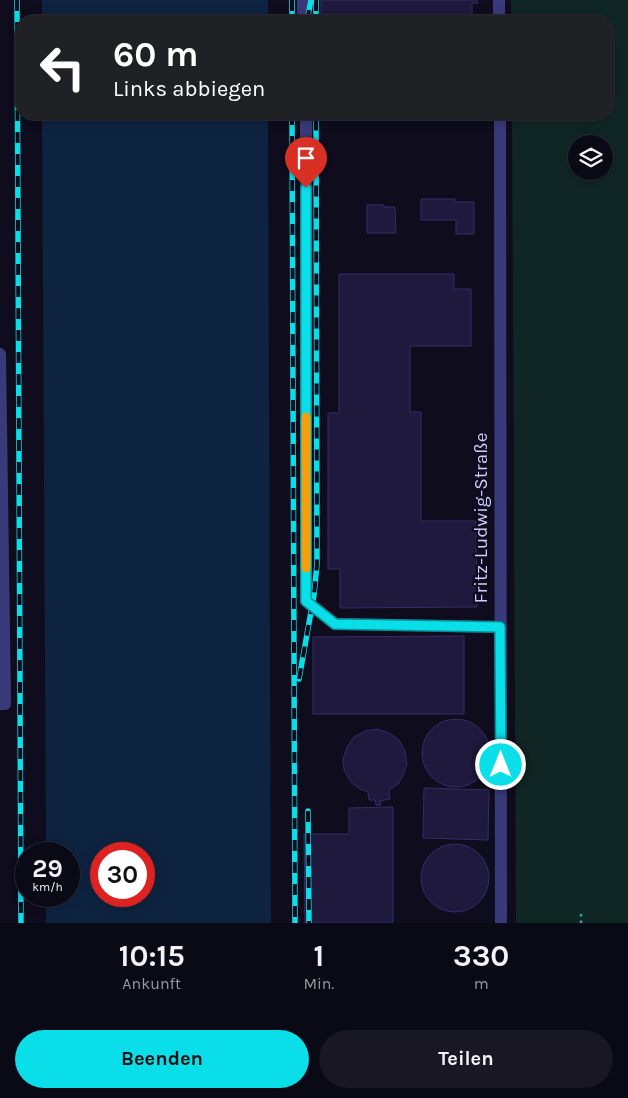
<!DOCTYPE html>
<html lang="de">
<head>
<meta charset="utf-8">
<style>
  body { margin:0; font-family:Karla,sans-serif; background:#181723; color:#f1f3f6; height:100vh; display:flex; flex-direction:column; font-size:19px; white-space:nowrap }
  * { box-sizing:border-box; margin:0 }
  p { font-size:16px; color:#999aa1 }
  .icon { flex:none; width:28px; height:28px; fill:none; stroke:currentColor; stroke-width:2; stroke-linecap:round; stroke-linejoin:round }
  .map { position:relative; height:923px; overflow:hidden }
  .sheet { display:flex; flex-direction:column; background:#0a0916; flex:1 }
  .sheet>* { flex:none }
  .banner { position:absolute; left:15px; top:15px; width:599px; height:105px; border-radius:20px; box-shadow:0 2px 12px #0003,0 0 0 1px #2a2a35; background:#202124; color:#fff; overflow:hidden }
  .buttons { position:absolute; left:568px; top:135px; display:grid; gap:10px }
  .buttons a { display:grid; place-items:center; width:45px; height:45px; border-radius:50%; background:#0a0916; box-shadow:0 2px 12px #0003,0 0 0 1px #2a2a35; font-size:25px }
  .speed { position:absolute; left:15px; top:842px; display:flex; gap:10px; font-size:25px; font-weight:700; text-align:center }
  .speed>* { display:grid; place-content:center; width:65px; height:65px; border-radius:50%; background:#0a0916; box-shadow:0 2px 12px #0003,0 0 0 1px #2a2a35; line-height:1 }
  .speed small { font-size:12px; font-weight:400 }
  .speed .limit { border:8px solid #d22; background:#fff; color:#111 }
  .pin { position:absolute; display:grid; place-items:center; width:42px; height:42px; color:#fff; margin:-51px -21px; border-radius:50% 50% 50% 0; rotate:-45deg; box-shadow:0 0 5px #0007 }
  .pin .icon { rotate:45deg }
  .me { position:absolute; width:55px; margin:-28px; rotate:0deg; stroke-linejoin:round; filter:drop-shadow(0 0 4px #0008) }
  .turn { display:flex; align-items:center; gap:18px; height:105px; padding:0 15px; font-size:22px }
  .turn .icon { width:65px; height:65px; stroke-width:2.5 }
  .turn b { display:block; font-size:35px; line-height:42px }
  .eta { display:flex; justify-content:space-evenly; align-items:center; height:85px; text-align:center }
  .eta b { font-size:30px; font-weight:700; line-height:35px }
  .primary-button { display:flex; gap:10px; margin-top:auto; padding:10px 15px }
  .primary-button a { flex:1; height:58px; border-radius:30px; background:#0adfe9; color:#111; font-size:20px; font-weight:700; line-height:58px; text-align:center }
  .primary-button a+a { background:#181723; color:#f1f3f6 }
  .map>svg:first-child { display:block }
  .green { fill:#102624; fill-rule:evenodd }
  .water { fill:#0e2340; fill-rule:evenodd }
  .building { fill:#1f193d; stroke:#352c68 }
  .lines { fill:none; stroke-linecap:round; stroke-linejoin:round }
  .path { stroke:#32a99c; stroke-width:2.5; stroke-dasharray:2.5 4; stroke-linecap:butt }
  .minor { stroke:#393a7a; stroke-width:12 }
  .rail-casing { stroke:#0adfe9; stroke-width:5.5 }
  .rail { stroke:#0e0c1d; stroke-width:4; stroke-dasharray:11; stroke-linecap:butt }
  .route-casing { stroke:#069197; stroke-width:12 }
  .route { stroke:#0adfe9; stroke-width:9 }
  .slow { stroke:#f59e0b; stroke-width:9 }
  .labels { text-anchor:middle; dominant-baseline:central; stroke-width:4.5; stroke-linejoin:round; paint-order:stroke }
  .street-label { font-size:19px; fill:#cecafd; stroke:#0e0c1d }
</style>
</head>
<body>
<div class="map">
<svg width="628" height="923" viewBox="0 0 628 923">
  <rect width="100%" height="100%" fill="#0e0c1d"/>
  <!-- green -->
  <path class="green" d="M511,0h117v923h-112l-4,-809h96v-93h-97zM576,144h28v27h-28z"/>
  <!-- water -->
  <path class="water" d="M42,0h226v21h-226z
    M42,114h226l3,809h-225v-27h23v-42h-23zM101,854h43v42h-43z"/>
  <!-- building -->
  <path class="building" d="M321,0h156l1,3h-6v18h-151z
    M421,199h34v3h19v32h-18v-14h-35z
    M367,205h17v2h11l1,26h-29z
    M339,274h115v15h17v57h-61v66h11v109h55l1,86 -137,1v-39h-12v-156h11z
    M464,636v78h-151v-77z
    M422 753a34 34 0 1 1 68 0a34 34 0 1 1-68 0Z
    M377,729l12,4 10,7 6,11 2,13 -4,11 -5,9 -9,6 1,9 -10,2 1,4h-5l-1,-5h-6l-1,-8 -8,-3 -9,-7 -7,-12 -1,-11 4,-12 7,-10 11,-6z
    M424,788l65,2 -1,50 -65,-2z
    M393,807v116h-88l-1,-89h45v-26z
    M421 878a34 34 0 1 1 68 0a34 34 0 1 1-68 0Z"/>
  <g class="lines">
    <!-- path -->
    <path class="path" d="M581,923v-10"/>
    <!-- minor -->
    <path class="minor" d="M303,0v21
      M499,0v21
      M306,114v487l29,23 165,3
      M500,114l1,809
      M0,354l5,350h-5"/>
    <!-- rail casing -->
    <g class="rail-casing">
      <path id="rail" d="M17,0l4,923
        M292,0v21
        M316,0v21
        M307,21l4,-21
        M292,114l3,809
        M299,679l15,-84 3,-31 -1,-450
        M308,811l1,112"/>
    </g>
    <!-- rail -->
    <use href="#rail" class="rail"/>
  </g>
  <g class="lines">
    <!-- route casing -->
    <g class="route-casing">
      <path id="route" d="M306,188v413l29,23 165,3 1,138"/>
    </g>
    <!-- route -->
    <use href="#route" class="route"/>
    <!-- slow -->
    <path class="slow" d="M306,417v151"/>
  </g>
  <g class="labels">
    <!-- street labels -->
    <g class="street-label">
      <text transform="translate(481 518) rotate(-90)">Fritz-Ludwig-Straße</text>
    </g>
  </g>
</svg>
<div class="buttons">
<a><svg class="icon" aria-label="layers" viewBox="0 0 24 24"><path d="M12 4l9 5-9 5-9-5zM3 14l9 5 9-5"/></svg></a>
</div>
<div class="speed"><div>29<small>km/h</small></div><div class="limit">30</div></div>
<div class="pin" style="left:306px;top:188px;background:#d93025"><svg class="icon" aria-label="arrive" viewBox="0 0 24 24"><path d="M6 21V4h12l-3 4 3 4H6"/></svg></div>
<svg class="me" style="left:501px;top:765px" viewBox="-20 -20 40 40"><circle r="17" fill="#0adfe9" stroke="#fff" stroke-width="3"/><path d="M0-11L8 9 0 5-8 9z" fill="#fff"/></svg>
<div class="banner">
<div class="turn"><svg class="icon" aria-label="left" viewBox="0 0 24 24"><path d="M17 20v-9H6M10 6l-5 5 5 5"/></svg><div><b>60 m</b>Links abbiegen</div></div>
</div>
</div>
<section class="sheet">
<div class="eta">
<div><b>10:15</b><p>Ankunft</p></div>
<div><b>1</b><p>Min.</p></div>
<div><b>330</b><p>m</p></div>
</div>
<div class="primary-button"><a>Beenden</a><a>Teilen</a></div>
</section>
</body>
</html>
